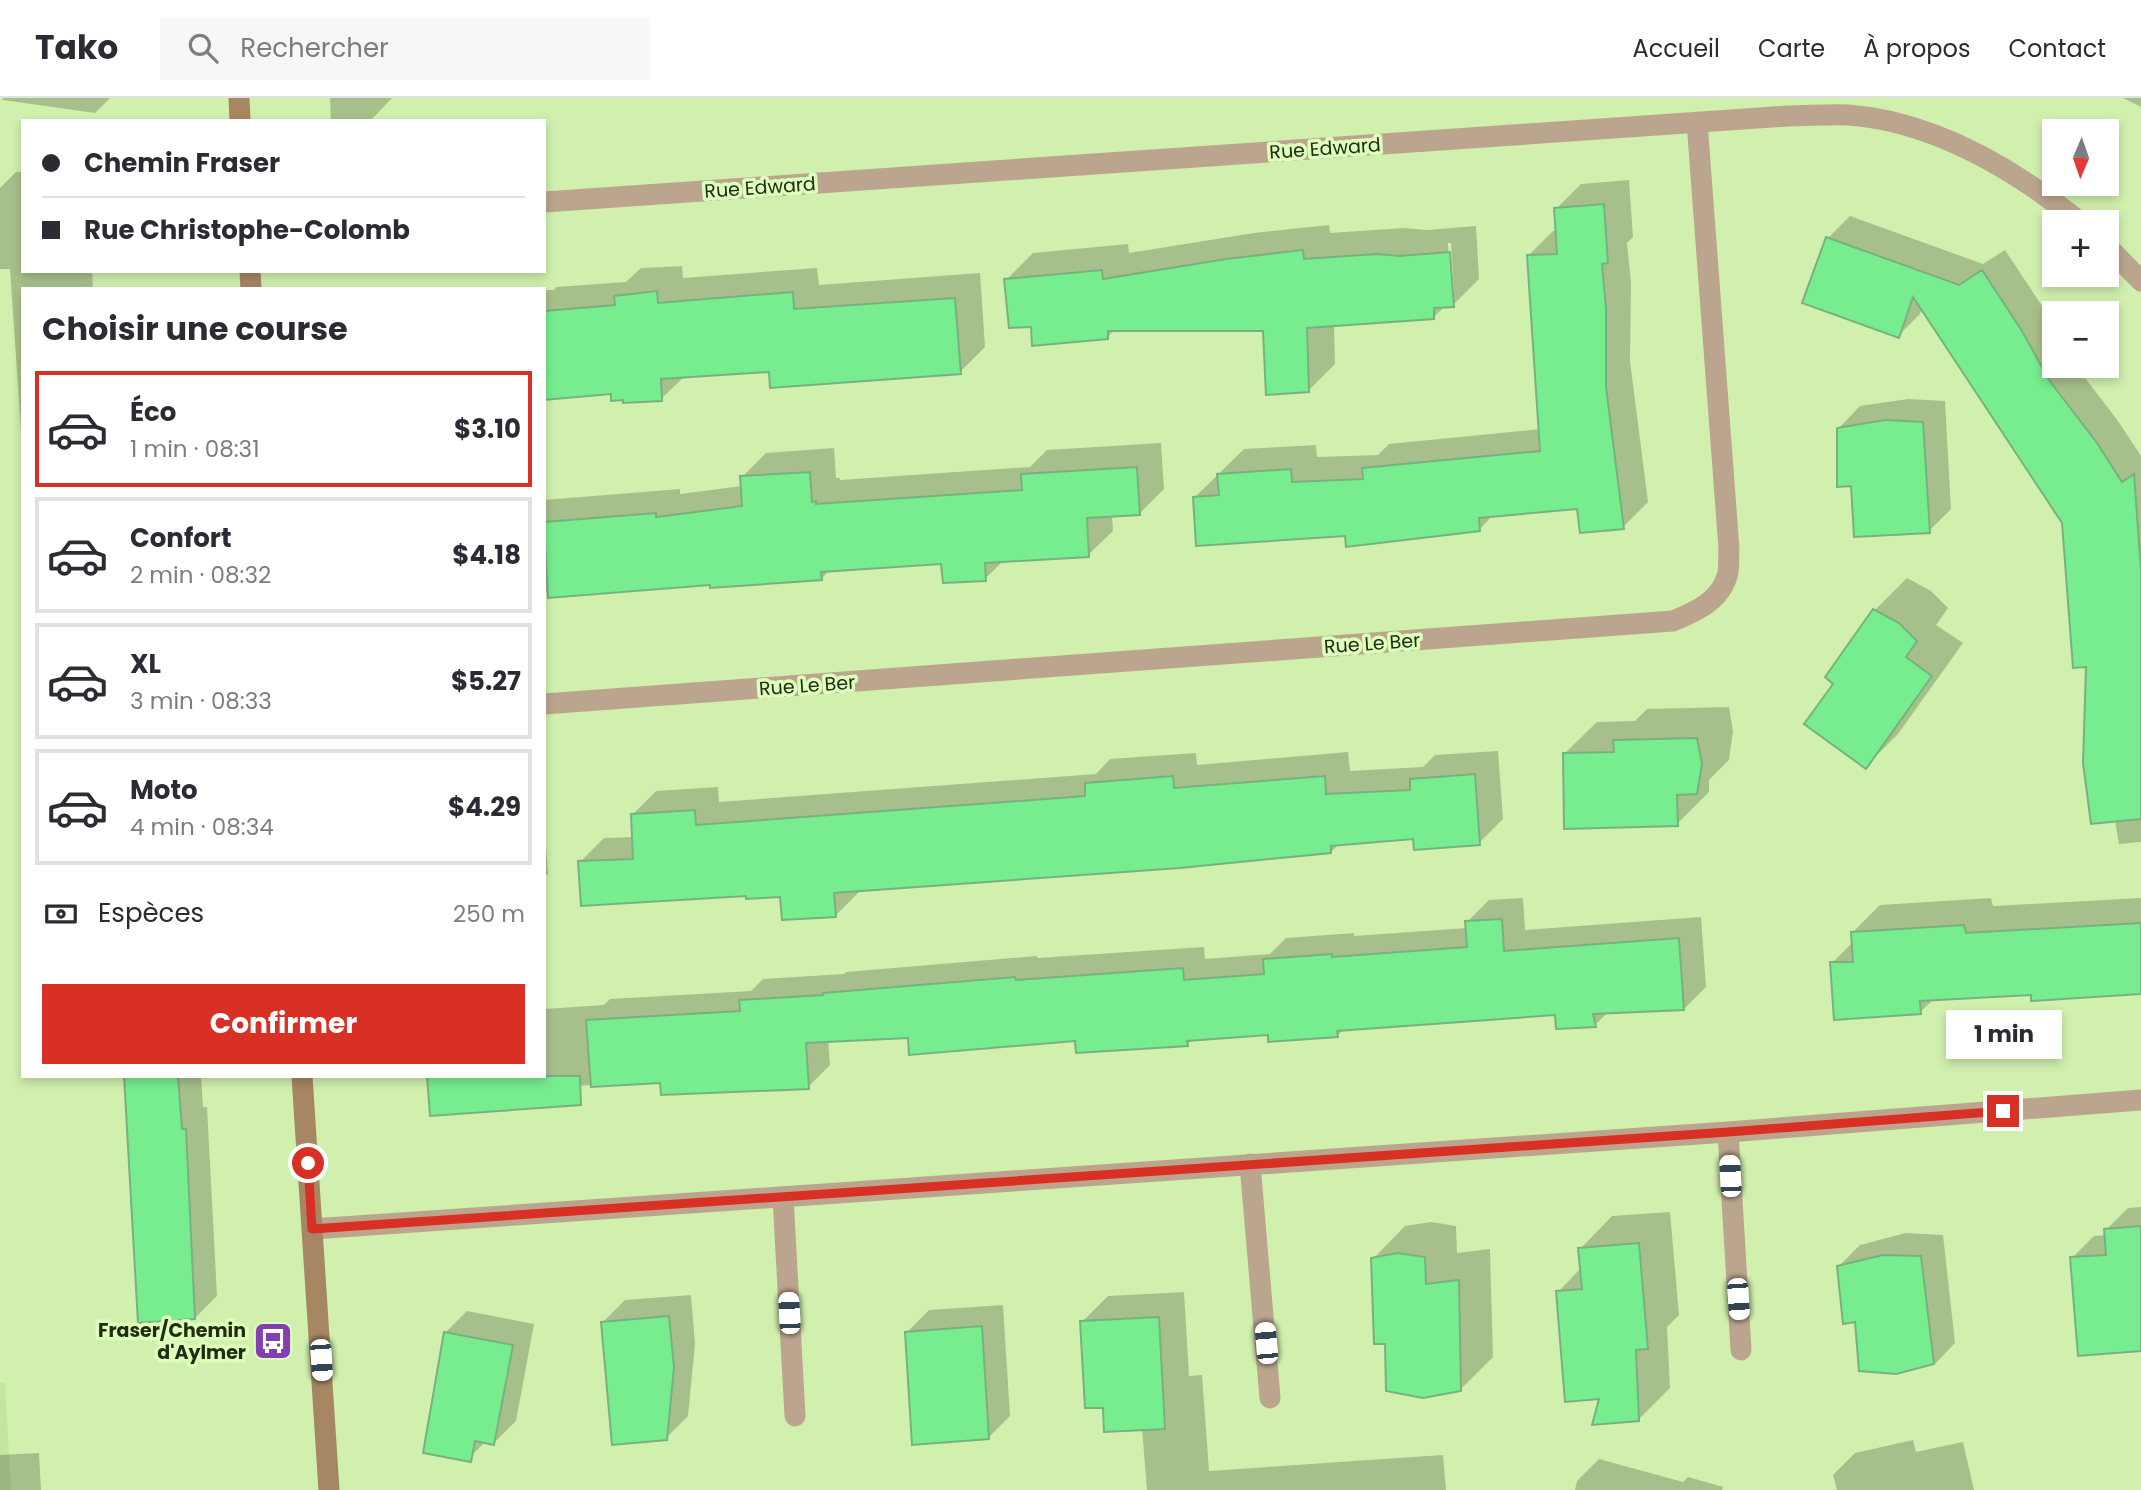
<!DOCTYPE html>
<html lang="fr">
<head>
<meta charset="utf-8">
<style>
	:root { --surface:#fff; --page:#f7f7f7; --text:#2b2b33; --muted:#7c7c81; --line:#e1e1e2; --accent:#d93025 }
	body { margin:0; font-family:Poppins,sans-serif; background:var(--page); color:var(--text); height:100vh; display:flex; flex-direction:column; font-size:26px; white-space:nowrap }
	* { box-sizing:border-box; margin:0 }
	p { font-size:23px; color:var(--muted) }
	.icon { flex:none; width:38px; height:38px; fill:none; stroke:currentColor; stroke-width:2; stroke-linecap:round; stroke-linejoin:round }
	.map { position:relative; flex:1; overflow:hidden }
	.details { position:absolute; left:21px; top:189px; width:525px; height:791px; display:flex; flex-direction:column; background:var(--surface); border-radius:0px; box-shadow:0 4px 10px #0003 }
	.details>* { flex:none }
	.banner { position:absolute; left:21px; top:21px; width:525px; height:154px; border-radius:0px; box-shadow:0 4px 10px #0003; display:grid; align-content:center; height:154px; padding:0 21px; background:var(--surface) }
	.needle { width:46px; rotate:182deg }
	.fabs { position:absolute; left:2042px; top:21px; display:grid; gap:14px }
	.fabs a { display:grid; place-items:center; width:77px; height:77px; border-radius:0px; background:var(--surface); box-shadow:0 4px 10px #0003; font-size:35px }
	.end { position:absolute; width:32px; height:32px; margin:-16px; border:9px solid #d93025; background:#fff; box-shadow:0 0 0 4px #fff }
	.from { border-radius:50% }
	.bubble { position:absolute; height:49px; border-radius:0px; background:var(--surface); box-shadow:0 4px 10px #0003; font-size:23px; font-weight:700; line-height:49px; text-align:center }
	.car { position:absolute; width:21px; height:42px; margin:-21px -10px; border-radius:9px; box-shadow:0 0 5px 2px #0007; background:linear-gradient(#fff 24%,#345 0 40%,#fff 0 76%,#345 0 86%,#fff 0) }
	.banner b { display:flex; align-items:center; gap:24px; height:66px; font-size:26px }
	.banner b+b { border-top:2px solid var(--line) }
	.banner i { width:18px; height:18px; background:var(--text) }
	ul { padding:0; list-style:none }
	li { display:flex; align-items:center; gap:21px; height:116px; margin:0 14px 10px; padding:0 7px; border:4px solid var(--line); border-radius:0px }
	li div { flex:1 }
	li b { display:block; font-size:26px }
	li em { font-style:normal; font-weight:700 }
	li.active { border-color:var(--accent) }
	li>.icon { width:63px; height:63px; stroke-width:1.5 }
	h2 { padding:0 21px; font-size:32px; line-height:84px }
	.pay { display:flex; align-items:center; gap:18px; height:77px; padding:0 21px; font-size:26px }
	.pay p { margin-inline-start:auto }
	.action { display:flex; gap:14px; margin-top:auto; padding:14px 21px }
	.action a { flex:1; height:80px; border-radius:0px; background:var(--accent); color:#fff; font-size:28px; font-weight:700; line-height:80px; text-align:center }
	header { display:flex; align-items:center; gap:42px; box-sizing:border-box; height:98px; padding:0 35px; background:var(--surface); border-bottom:2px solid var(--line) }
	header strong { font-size:33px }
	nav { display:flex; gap:38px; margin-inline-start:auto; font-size:24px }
	.search { width:490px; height:63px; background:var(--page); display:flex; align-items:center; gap:18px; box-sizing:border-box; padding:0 24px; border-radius:0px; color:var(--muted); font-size:26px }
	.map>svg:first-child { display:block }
	.built { fill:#c4e59d }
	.shadow { fill:#0003; fill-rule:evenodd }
	.building { fill:#77ed8f; stroke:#78b181; stroke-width:2 }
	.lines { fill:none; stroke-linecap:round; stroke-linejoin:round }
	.street { stroke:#bba58e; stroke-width:21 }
	.secondary { stroke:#a68663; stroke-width:21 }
	.route { stroke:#d93025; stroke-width:9 }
	.labels { text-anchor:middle; stroke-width:7; stroke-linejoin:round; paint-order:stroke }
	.street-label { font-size:19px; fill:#212c13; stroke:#defebb }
	.poi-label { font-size:19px; font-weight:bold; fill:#212c13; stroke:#defebb; text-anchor:end }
</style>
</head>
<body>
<header>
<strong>Tako</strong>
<div class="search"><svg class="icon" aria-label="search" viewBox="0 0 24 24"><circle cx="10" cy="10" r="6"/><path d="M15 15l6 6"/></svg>Rechercher</div>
<nav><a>Accueil</a><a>Carte</a><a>À propos</a><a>Contact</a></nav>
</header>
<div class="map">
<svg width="2141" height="1392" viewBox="0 0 2141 1392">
	<rect width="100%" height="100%" fill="#d1f0ae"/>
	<path class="built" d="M0,1285H5L11,1392H0Z"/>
	<path class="shadow" d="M3,0H110L95,15L3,2Z
		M330,0H392L370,23H331Z
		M2123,0H2141V9Z
		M16,74H23V173H92L93,191H23V362L10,171H0V90Z
		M1629,82L1633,139L1627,145L1631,185L1630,263L1648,404L1623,429L1579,409L1494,416L1479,432L1347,436L1194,400L1244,351L1316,347L1317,359L1378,357L1389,346L1541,331L1528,158L1553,133L1557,132L1556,111L1581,86Z
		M1850,118L1983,166L2005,152L2044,211L2054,231V268H2076L2118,323L2141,358V744L2119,746L2064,425L1922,210L1920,216L1898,238L1828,140Z
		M1329,127L1330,135L1404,130L1427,132L1476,128L1479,181L1453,207L1445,208L1434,219L1334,227L1335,266L1309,292L1265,231H1115L1108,239L1033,227L1006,182L1033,155L1128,146L1129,155L1254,135ZM1448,145H1451L1454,192L1451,195Z
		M682,168L683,180L817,170L819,187L980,175L985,249L960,274L771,272L685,278L661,301H625L613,295L544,293V192H554L556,189L626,184L641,170Z
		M1908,301L1945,303L1951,411L1929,433L1853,386L1838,331L1860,308Z
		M1161,345L1164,391L1139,416L1112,417L1113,433L1088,457L1004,462L985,481L943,464L830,472L821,481L544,494V402L680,391V396L742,388V379L766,355L834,350L836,380H840V382L1030,369L1047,352Z
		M1907,480L1931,493L1948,510L1936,527L1963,545L1898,636L1866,668L1836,585L1875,512Z
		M1729,609L1733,633L1729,662L1709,682V694L1677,726L1564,656L1597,624L1635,623L1647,611Z
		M1498,653L1503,721L1479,745L1415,739L1339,746L1331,754L859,791V794L835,818L782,798L748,796L580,764L604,740L634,739L632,717L656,693L718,689L719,704L1096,676L1110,661L1196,655L1197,667L1348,654L1350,673L1423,669L1435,657Z
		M544,719L548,776L544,779Z
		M1523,800L1525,832L1701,819L1706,889L1684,911L1608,914L1595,927L1557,915L1344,931L1337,938L1269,935L1193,941L1187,947L1077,941L909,938L828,942L830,967L808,989L662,983L559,989L544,978V911L604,907L610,901L751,893L763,881L844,876L846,874L1037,858V860L1204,849L1205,861L1270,856L1286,840L1354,835V838L1467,830V824L1489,802Z
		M1991,800L1993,808L2141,800V895H2032L1934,901L1920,914L1832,865L1853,844V834L1880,807Z
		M126,978H201L203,1009H207L217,1198L195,1220Z
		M2141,1109V1252L2072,1160L2094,1138L2106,1137V1132L2128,1110Z
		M1670,1114L1679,1217L1667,1229L1670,1290L1638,1322L1602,1299L1558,1194L1582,1169L1580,1151L1612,1118Z
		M1431,1124L1456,1128L1457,1155L1490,1151L1493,1259L1461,1291L1373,1161L1405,1128Z
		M1906,1135L1943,1137L1955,1245L1934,1267L1861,1273L1857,1222L1838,1169L1860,1147Z
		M1184,1194L1189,1278L1202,1277L1209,1373L1443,1357L1446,1392H1147L1142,1330L1105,1308L1082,1224L1108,1198Z
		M691,1197L695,1246L688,1318L666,1340L603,1224L625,1202Z
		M1003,1207L1010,1318L988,1340L907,1234L929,1212Z
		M467,1213L534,1226L516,1323L494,1345L486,1343L471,1358L445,1235Z
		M1913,1342L1916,1354L1963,1344L1974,1392H1837L1833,1377L1855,1355Z
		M39,1355L41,1392H0V1357Z
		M1599,1361L1683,1384L1688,1379L1723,1389L1722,1392H1575L1577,1383Z"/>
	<path class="building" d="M1604,106L1608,165L1602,166L1606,211V289L1624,431L1580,435L1577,411L1479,420L1480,433L1346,449L1345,438L1196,448L1193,399L1219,397L1217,376L1291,371L1292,384L1363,381L1362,370L1540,353L1527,157L1557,156L1554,110Z
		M1826,139L1959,187L1982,172L2022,233L2049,282L2097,345L2122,384L2134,376L2141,472V721L2091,726L2083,665L2086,569L2073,570L2062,425L1913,199L1899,240L1802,205Z
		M1303,152L1304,161L1377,156L1399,158L1450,154L1454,209L1434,210V221L1307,230L1309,294L1266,297L1263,233H1108V241L1032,248L1031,229L1009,230L1004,181L1102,172L1103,181L1226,161Z
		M657,193L658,205L793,194L794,211L955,200L961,276L770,290L769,274L661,281L662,303L623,305V302L611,303V296L544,302V213L615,207L614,198Z
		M1885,322L1923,324L1930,435L1854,439L1851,388L1837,389V330Z
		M1137,369L1140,417L1087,420L1089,459L985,465L986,483L943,485L941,466L821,474L822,482L710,490V487L548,500L544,424L656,415V419L742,408L740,378L810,374L812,404L816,403V406L1022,392L1021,376Z
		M1873,511L1899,525L1917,543L1906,559L1932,578L1866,671L1804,626L1833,586L1825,579Z
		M1697,640L1702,666L1697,696L1677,697L1678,728L1564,731L1563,655L1614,654L1613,642Z
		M1475,676L1480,747L1414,752L1413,741L1331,748V755L1180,770L834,795L836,819L782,822L780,799L746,801V798L581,808L578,763L633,761L631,716L695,712L696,727L1085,698V685L1173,678L1174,690L1325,678L1326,696L1410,692V681Z
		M1502,821L1504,853L1679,840L1684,912L1593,916L1596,929L1556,931L1555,917L1337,933L1338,939L1268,944V937L1187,943L1188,948L1076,955L1075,943L909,957L908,940L806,945L809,991L661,997L660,985L591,989L586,922L740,913L739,902L823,897V895L1015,879L1016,882L1183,870L1184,882L1264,876L1263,861L1332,856V859L1467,849L1465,823Z
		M2141,825V896L2031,903V897L1920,903L1921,916L1834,922L1830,864H1853L1851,834L1964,827L1966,835Z
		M124,978H178L182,1031H186L195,1221L138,1225Z
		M427,978H580L581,1007L430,1018Z
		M2141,1128V1253L2078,1258L2070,1159L2106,1157L2104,1131Z
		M1639,1145L1648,1251L1636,1252L1639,1323L1592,1327L1599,1301L1565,1304L1556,1193L1582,1191L1578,1150Z
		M1397,1155L1425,1159L1426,1186L1459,1182L1461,1293L1423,1300L1386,1293L1385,1246H1374L1371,1160Z
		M1883,1157L1921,1158L1934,1266L1896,1276L1859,1273L1855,1224L1843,1226L1837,1168Z
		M669,1218L674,1269L667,1342L612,1347L601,1224Z
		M1159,1219L1165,1331L1104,1334L1103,1310H1085L1080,1223Z
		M982,1228L989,1341L912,1347L905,1234Z
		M444,1234L513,1247L494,1347L475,1343L471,1364L423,1355Z"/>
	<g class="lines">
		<path class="street" d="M544,104L1788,18C1808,18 1828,16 1848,17C1934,23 2014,71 2080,124
			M2107,148L2141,183
			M544,606L1673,523C1695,514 1720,503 1727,478C1730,470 1728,459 1729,451L1697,24
			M1728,1034L1741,1252
			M1250,1066L1270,1300
			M783,1099L795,1318
			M312,1131L1728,1034L2141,1002"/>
		<path class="secondary" d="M239,0L240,23
			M250,173L251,191
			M302,978L329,1392"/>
	</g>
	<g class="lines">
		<path class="route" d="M308,1065L312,1131L1728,1034L2003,1013"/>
	</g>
	<defs>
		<g id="bus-square" transform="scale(2.0125)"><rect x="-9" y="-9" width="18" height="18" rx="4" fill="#833eb2" stroke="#defebb"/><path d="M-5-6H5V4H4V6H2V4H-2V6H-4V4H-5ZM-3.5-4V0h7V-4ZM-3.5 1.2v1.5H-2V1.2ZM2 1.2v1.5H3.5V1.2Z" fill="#fff"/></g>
	</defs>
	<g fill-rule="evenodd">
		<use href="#bus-square" x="273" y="1243"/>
	</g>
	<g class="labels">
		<g class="street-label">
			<text transform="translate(1325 50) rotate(-4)" y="7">Rue Edward</text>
			<text transform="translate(760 89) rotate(-4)" y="7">Rue Edward</text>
			<text transform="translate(1372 545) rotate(-4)" y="7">Rue Le Ber</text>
			<text transform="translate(807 587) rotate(-4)" y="7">Rue Le Ber</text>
		</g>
		<g class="poi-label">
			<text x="246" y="1239">Fraser/Chemin<tspan x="246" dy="22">d'Aylmer</tspan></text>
		</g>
	</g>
</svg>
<div class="fabs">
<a><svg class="needle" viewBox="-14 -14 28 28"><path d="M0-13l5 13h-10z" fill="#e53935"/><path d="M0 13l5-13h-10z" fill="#7c7c81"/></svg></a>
<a>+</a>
<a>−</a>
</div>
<i class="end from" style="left:308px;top:1065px"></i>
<i class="end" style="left:2003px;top:1013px"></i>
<div class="bubble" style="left:1946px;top:912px;width:116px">1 min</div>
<i class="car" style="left:1730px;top:1078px;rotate:357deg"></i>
<i class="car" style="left:1738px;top:1201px;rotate:176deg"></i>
<i class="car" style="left:789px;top:1215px;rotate:357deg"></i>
<i class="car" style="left:1266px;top:1245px;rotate:355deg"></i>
<i class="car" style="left:321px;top:1262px;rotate:176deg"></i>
<div class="banner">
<b><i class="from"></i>Chemin Fraser</b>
<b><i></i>Rue Christophe-Colomb</b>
</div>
<section class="details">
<h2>Choisir une course</h2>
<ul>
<li class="active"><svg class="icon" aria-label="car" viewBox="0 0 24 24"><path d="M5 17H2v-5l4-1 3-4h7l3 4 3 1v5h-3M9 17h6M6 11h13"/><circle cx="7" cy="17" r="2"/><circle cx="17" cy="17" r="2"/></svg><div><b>Éco</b><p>1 min · 08:31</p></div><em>$3.10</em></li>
<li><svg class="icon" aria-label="car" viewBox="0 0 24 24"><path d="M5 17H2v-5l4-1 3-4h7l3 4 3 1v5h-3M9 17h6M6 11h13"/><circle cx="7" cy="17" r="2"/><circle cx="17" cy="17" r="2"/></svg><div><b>Confort</b><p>2 min · 08:32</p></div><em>$4.18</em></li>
<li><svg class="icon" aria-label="car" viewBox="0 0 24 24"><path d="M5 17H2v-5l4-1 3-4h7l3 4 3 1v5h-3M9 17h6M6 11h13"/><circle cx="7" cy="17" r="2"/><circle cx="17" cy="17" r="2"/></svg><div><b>XL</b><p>3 min · 08:33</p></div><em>$5.27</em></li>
<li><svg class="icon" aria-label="car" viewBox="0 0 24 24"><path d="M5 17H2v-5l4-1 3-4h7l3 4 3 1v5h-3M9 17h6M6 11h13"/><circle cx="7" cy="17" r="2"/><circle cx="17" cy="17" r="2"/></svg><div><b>Moto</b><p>4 min · 08:34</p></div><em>$4.29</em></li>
</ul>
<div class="pay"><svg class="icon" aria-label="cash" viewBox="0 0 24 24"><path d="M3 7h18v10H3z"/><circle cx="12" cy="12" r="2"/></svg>Espèces<p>250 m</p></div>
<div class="action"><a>Confirmer</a></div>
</section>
</div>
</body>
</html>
